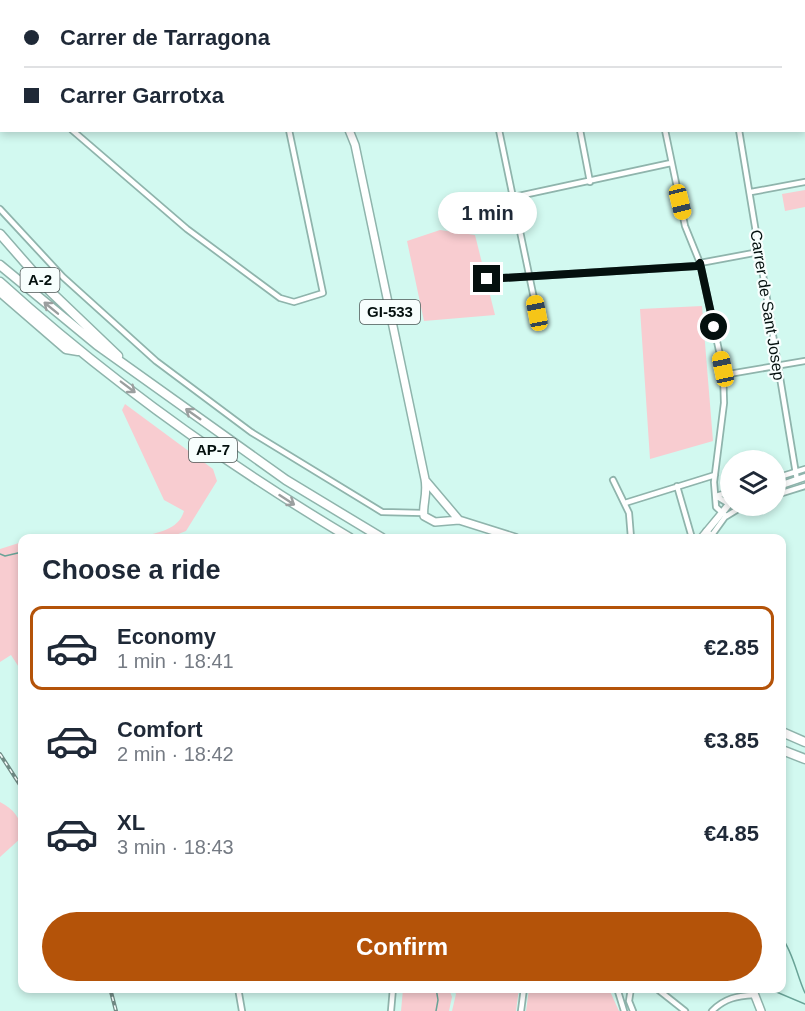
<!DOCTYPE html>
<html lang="en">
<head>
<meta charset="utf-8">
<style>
	:root { --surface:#fff; --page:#f6f6f7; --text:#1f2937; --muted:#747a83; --line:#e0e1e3; --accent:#b45309 }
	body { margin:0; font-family:Helvetica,sans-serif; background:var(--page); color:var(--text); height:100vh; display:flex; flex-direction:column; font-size:22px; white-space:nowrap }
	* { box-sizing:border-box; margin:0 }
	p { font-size:20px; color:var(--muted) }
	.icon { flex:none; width:33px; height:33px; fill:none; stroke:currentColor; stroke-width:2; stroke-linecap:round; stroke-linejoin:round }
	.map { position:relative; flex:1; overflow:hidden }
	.panel { position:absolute; left:18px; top:534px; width:768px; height:459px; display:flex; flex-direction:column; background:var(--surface); border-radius:12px; box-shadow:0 3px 9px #0003 }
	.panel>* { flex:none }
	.hud { position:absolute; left:0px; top:0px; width:806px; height:132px; box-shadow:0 3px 9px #0003; display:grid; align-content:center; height:132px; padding:0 24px; background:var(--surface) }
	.tools { position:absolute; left:720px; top:450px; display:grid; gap:12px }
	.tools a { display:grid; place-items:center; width:66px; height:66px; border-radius:50%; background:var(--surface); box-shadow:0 3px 9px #0003; font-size:30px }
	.end { position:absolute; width:27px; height:27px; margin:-14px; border:8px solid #04100e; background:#fff; box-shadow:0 0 0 3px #fff }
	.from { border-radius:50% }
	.bubble { position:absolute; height:42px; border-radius:21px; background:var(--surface); box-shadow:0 3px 9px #0003; font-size:20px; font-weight:700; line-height:42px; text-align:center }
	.car { position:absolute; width:18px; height:36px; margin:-18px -9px; border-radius:8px; box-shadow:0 0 4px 2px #0007; background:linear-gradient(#f5c518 24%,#345 0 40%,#f5c518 0 76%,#345 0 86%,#f5c518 0) }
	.hud b { display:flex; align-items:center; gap:21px; height:57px; font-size:22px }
	.hud b+b { border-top:2px solid var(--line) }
	.hud i { width:15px; height:15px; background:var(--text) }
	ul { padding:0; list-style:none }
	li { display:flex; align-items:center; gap:18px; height:84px; margin:0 12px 9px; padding:0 12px; border:3px solid transparent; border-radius:12px }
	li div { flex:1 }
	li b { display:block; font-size:22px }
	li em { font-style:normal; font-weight:700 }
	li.active { border-color:var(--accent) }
	li>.icon { width:54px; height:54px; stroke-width:1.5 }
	h2 { padding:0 24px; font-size:27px; line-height:72px }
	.cta { display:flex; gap:12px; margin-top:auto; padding:12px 24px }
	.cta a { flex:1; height:69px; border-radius:36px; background:var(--accent); color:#fff; font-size:24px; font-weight:700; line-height:69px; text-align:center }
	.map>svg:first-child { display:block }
	.green { fill:#f8ccd0 }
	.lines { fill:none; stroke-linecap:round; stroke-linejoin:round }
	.stream { stroke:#69a397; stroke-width:1.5 }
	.street-casing { stroke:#8fb4ac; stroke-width:8 }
	.secondary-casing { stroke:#8fb4ac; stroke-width:9 }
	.primary-casing { stroke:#8fb4ac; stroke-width:10 }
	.highway-casing { stroke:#8fb4ac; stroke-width:11 }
	.street { stroke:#fff; stroke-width:4.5 }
	.secondary { stroke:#fff; stroke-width:6 }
	.primary { stroke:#fff; stroke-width:7 }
	.highway { stroke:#fff; stroke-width:8 }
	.rail-casing { stroke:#708a84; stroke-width:4 }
	.rail { stroke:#f7fefd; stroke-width:1.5; stroke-dasharray:4.5; stroke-linecap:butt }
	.oneway { stroke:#9b9f9f }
	.route { stroke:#04100e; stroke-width:8 }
	.labels { text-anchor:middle; stroke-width:4.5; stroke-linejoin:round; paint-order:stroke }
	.shield { fill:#f7fefd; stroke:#4d5756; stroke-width:1.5 }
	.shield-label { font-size:15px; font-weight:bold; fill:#04100e }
	.street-label { font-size:16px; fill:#04100e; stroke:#f7fefd }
</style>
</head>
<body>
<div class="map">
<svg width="805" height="1011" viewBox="0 0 805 1011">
	<rect width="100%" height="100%" fill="#d2f9f0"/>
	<path class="green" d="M805,190V207L785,211L782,194Z
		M440,230L475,235L495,315L424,321L407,241Z
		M702,306L713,441L650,459L640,309Z
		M125,404L213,469L217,481L186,531L168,538H139C157,532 178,531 184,511L164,500L122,410Z
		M22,542V672L11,655L0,662V549Z
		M0,802C14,809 23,820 22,837L0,857Z
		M403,989H449L452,997L449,1011H401Z
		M453,989H519L516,1011H452L456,994Z
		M529,989H609L619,1011H526Z"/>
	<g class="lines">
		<path class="stream" d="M0,554L5,556L22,552
			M782,938C793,952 797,976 805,993
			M767,988L805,1004
			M436,1011L438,1000L436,988"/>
		<g class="street-casing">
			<path id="street" d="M12,0V2
				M261,0V2
				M637,0V2
				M746,0V2
				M783,0L784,2
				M706,1L710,0
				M0,66L2,67
				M804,120L805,121
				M72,130L187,229L280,298L294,302L323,293L289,130
				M499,130L537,313
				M580,130L590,182
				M665,130L685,226L700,263L723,369L724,403L714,482L716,507L726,516
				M739,130L797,480
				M751,192L805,182
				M514,197L671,163
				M0,209L63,277L156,361L251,432L382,512L423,513
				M487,279L697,266L700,263L759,252
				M723,375L805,361
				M776,478L805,469
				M613,480L629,513L631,538
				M677,486L692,538
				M776,495L805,486
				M716,496L729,504
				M716,496L730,492
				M625,503L715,475
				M706,531L712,535L725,517L743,506
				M238,988L242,1011
				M617,988L624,1011
				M631,988L629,1001L633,1011
				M656,988L685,1011
				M391,1011L393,988
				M521,1011L524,988
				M712,1011C725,998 737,996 754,995"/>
		</g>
		<g class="secondary-casing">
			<path id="secondary" d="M776,487L805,477
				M701,538L730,503"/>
		</g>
		<g class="primary-casing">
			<path id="primary" d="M323,0V2
				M349,130L355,145L425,479C428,494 422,506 424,516L435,522L459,520L516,538
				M426,481L459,520
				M752,988L761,1011"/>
		</g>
		<g class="highway-casing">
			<path id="highway" d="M0,234L50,291L118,356
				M0,265L97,345L286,480L382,538
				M0,282C107,379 226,464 350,538
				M0,292L66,349L78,351
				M782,732L805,742
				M782,750L805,759"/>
		</g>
		<use href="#street" class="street"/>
		<use href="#secondary" class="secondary"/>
		<use href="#primary" class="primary"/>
		<use href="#highway" class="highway"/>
		<g class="rail-casing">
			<path id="rail" d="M0,754L22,788
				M110,988L116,1011"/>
		</g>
		<use href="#rail" class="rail"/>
	</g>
	<defs><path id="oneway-shaft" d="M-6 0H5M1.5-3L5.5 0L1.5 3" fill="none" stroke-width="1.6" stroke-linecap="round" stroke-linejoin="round" transform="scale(1.5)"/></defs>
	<g class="oneway">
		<use href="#oneway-shaft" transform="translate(51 308) rotate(-141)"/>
		<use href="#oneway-shaft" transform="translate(128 387) rotate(37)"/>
		<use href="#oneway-shaft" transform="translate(193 414) rotate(-145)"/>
		<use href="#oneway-shaft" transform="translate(287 500) rotate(33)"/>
	</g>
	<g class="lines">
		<path class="route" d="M487,279L697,266L700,263L714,327"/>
	</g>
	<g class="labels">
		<g class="shield">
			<rect x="20.5" y="268" width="39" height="24" rx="4.5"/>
			<rect x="360" y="300" width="60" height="24" rx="4.5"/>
			<rect x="189" y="438" width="48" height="24" rx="4.5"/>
		</g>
		<g class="shield-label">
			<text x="40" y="285">A-2</text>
			<text x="390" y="317">GI-533</text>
			<text x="213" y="455">AP-7</text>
		</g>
		<g class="street-label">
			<text transform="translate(768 305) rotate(81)" y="6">Carrer de Sant Josep</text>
		</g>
	</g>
</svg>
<div class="tools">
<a><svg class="icon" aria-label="layers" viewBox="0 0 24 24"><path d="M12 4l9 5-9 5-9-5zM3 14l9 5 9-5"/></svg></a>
</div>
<i class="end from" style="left:714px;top:327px"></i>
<i class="end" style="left:487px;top:279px"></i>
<div class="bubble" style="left:438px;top:192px;width:99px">1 min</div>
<i class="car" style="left:680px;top:202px;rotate:166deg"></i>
<i class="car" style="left:537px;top:313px;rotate:349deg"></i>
<i class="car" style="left:723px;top:369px;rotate:348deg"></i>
<div class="hud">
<b><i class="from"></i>Carrer de Tarragona</b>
<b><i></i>Carrer Garrotxa</b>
</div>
<section class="panel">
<h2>Choose a ride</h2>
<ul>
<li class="active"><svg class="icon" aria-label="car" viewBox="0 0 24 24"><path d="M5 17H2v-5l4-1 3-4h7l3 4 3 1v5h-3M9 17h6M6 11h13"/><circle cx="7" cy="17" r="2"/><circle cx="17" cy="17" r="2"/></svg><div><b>Economy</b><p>1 min · 18:41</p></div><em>€2.85</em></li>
<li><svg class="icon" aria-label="car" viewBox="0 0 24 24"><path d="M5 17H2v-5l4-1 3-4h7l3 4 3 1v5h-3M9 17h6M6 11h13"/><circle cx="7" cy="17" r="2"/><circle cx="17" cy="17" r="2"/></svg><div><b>Comfort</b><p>2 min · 18:42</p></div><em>€3.85</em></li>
<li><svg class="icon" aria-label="car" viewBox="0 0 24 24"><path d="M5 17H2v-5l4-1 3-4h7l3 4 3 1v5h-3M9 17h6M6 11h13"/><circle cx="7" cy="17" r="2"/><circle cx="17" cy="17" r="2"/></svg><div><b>XL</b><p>3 min · 18:43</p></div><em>€4.85</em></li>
</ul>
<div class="cta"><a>Confirm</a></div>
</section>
</div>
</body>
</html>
